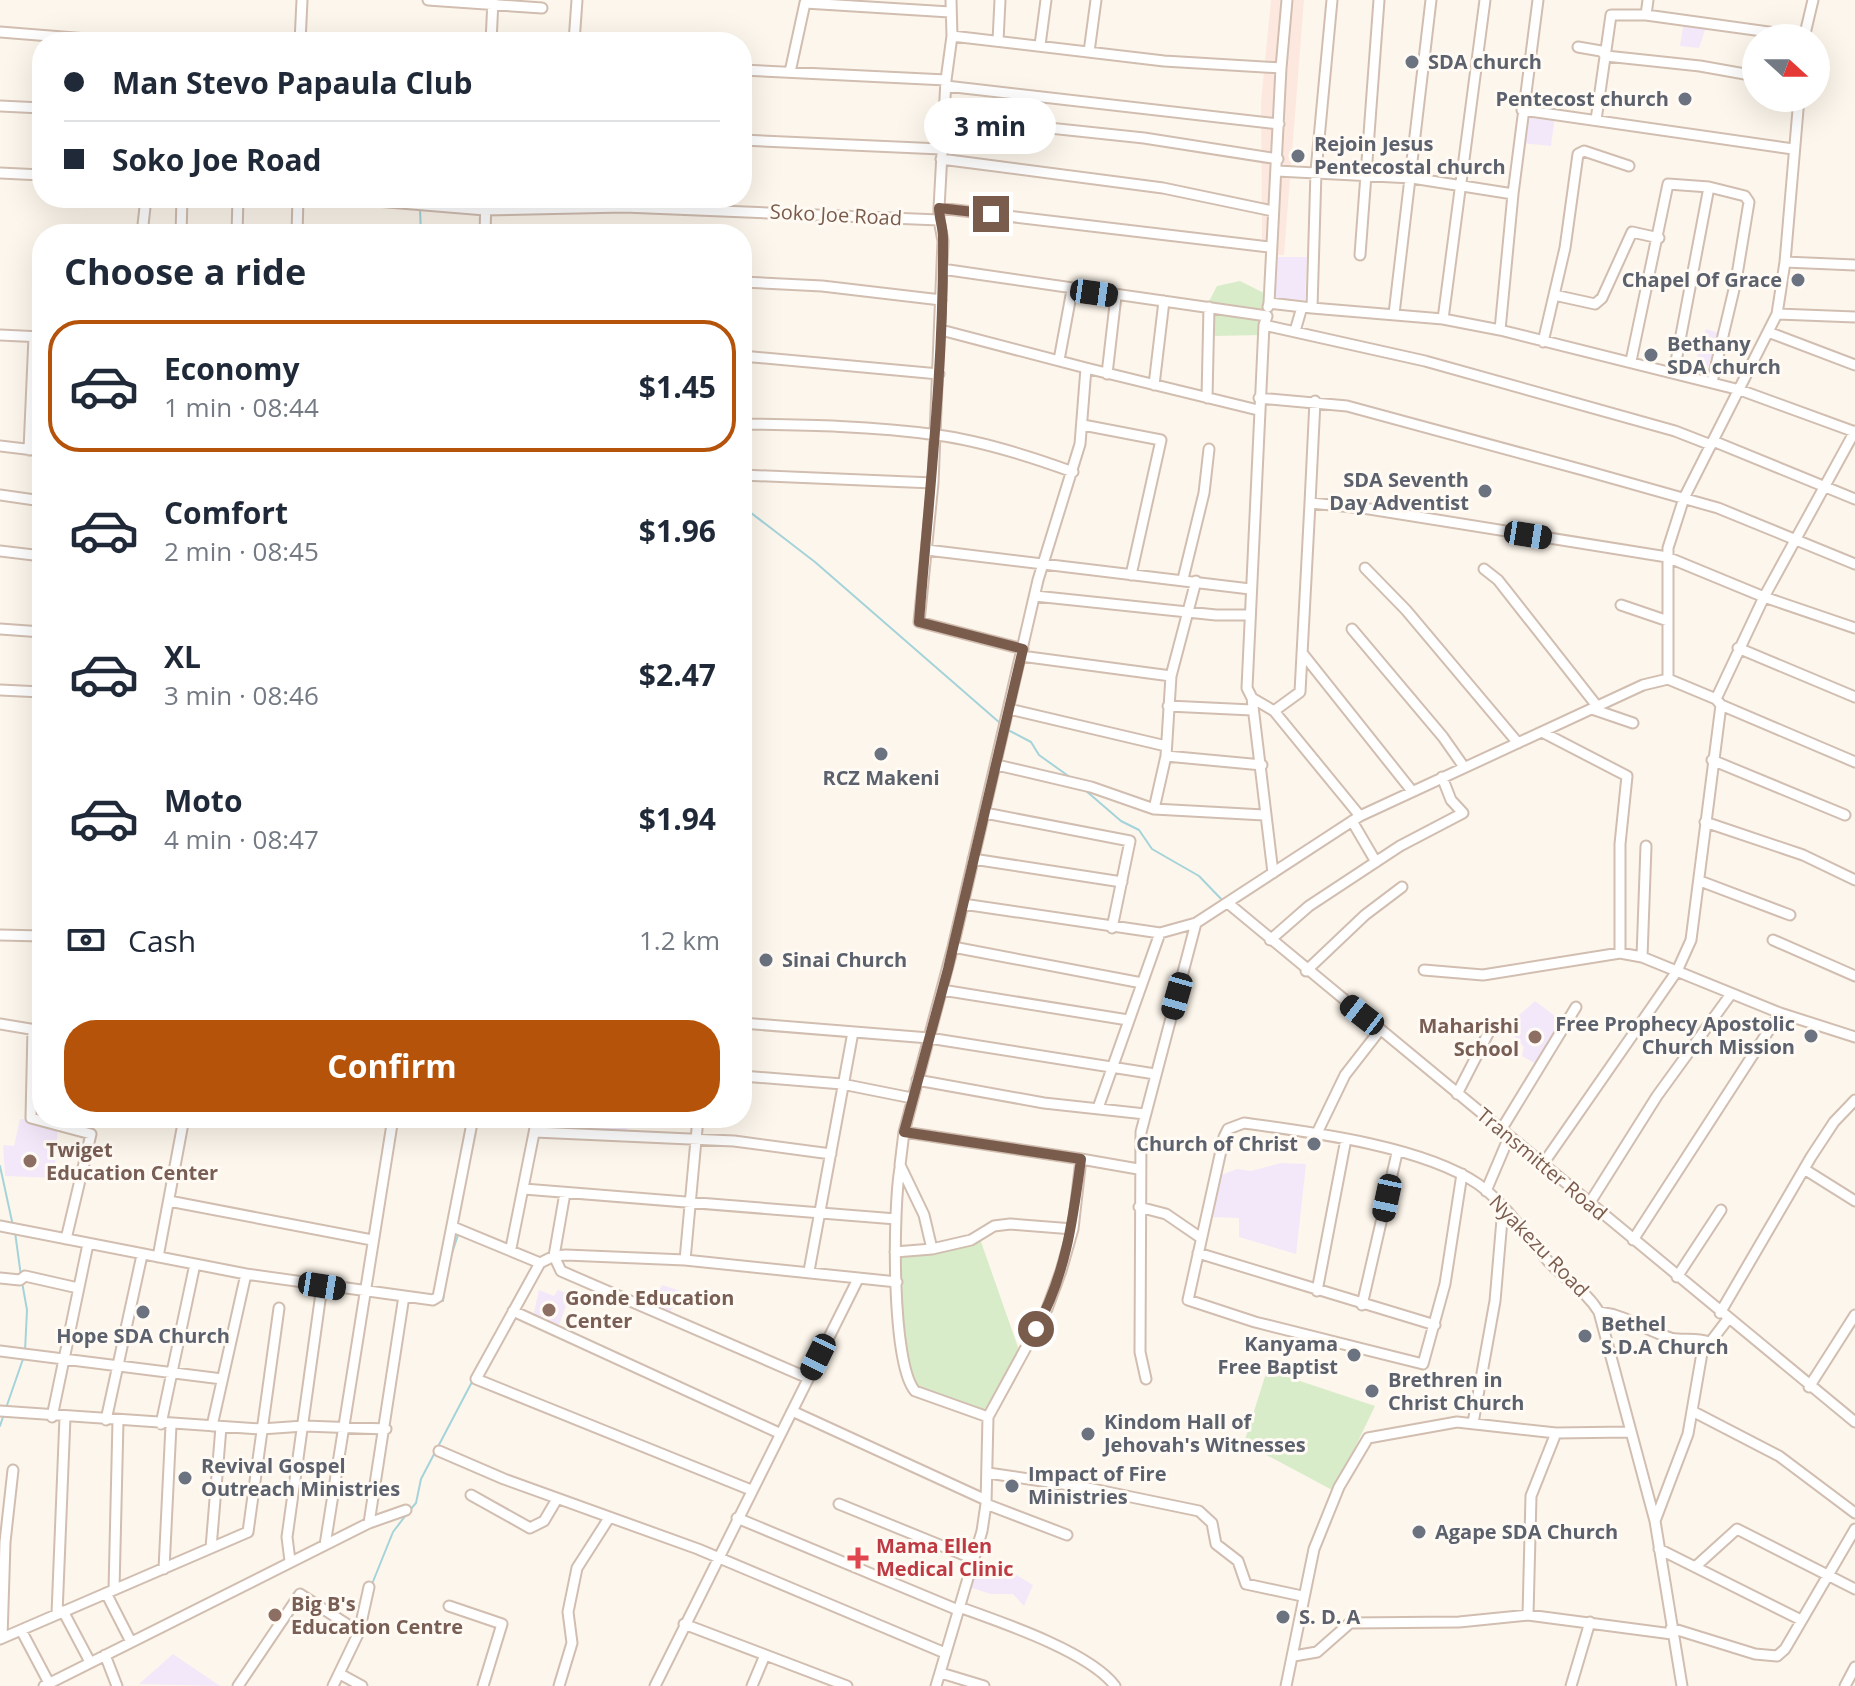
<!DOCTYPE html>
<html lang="en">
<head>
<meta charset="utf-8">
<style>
	:root { --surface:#fff; --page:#f2f2f3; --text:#1f2937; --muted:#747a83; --line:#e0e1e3; --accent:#b45309 }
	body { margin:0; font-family:"Open Sans",sans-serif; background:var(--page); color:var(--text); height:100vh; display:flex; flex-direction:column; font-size:30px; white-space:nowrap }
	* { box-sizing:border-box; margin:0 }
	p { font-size:26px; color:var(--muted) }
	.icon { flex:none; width:44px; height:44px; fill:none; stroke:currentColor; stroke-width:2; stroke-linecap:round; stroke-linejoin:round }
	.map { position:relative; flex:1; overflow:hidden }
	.panel { position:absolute; left:32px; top:224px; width:720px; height:904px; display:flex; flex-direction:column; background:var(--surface); border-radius:32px; box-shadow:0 8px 32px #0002 }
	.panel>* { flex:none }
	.guide { position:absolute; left:32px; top:32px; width:720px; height:176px; border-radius:32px; box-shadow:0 8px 32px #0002; display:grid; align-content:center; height:176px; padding:0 32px; background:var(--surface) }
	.needle { width:52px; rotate:111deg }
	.fabs { position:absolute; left:1742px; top:24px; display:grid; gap:16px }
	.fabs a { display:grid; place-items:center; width:88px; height:88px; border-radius:50%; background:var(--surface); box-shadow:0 8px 32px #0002; font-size:40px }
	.end { position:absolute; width:36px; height:36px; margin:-18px; border:10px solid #7a5c4d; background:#fff; box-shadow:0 0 0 4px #fff }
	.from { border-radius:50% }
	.bubble { position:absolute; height:56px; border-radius:28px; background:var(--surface); box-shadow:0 8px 32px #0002; font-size:26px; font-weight:700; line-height:56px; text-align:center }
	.car { position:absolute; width:24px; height:48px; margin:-24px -12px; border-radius:10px; box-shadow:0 0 6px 2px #0007; background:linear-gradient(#222 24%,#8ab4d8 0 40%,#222 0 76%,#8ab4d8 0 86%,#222 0) }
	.guide b { display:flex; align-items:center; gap:28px; height:76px; font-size:30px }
	.guide b+b { border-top:2px solid var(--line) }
	.guide i { width:20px; height:20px; background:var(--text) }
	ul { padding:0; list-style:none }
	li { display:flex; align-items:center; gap:24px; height:132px; margin:0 16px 12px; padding:0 16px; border:4px solid transparent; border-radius:32px }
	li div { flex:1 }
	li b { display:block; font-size:30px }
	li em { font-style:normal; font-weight:700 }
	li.active { border-color:var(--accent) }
	li>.icon { width:72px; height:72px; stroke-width:1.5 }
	h2 { padding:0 32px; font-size:36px; line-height:96px }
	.pay { display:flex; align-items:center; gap:20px; height:88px; padding:0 32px; font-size:30px }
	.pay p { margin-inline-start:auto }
	.primary-button { display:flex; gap:16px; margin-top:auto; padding:16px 32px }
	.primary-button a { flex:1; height:92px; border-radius:32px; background:var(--accent); color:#fff; font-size:32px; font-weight:700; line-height:92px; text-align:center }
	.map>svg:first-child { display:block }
	.commercial { fill:#fde8e0 }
	.education { fill:#f3e8fa }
	.green { fill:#d8ecc9 }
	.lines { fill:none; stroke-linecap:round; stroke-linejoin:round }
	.stream { stroke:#a5d3da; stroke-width:2 }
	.minor-casing { stroke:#d1beb0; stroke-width:13 }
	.minor { stroke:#fff; stroke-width:9 }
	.route { stroke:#7a5c4d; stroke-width:10 }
	.worship-dot { fill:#6b7280; stroke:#fffaf3; stroke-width:3 }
	.education-dot { fill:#8d6e63; stroke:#fffaf3; stroke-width:3 }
	.health-dot { fill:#e0444e; stroke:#fffaf3; stroke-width:3 }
	.labels { text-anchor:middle; stroke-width:6; stroke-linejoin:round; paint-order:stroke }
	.worship-label { font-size:20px; font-weight:bold; fill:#5b616d; stroke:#fffaf3; text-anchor:start }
	.street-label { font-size:20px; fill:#7a5c4d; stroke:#fffaf3 }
	.education-label { font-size:20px; font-weight:bold; fill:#785e54; stroke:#fffaf3; text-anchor:start }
	.health-label { font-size:20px; font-weight:bold; fill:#be3a42; stroke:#fffaf3; text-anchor:start }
</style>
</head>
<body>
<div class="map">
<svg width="1855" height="1686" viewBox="0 0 1855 1686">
	<rect width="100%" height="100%" fill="#fdf6ec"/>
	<path class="commercial" d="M1271,0H1304L1284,255H1269L1262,238L1261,102Z"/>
	<path class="education" d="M1684,21L1707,24L1699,48L1680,46Z
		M1523,113L1555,116L1551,146L1521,143Z
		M1273,257H1307L1305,300L1271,299Z
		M1706,329L1719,333L1706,373L1693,369Z
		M1535,1001L1563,1022L1538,1065L1522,1056L1524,1047L1506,1027Z
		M581,1118H628L627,1131L579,1130Z
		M20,1119L58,1124L54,1178L5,1176L3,1145L14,1146Z
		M1281,1163L1306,1164L1296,1254L1239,1237V1218L1208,1217L1219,1176L1237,1169L1251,1171Z
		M662,1285L681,1291L669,1315L651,1306Z
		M539,1290L554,1296L558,1290L570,1295L559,1325L533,1317Z
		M977,1561L1005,1568L1033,1585L1024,1606L1013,1594H991L969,1587Z
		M173,1654L220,1686L139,1684Z"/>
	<path class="green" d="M1240,281L1264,293L1270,314L1261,335L1215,336L1203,313L1217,286Z
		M980,1239L1020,1353L987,1414L918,1390L907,1367L898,1254Z
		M1267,1370L1375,1406L1334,1491L1244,1443Z"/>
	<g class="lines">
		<path class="stream" d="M380,207H397
			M415,209H420L421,234
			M742,506L815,562L1000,723
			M1008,730L1031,742L1039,755L1074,780
			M1085,790L1121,821L1139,830L1152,849L1199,876L1224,902
			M1239,918L1354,1013
			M1479,1117L1504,1138
			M1512,1144L1594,1212
			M0,1166L13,1226
			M1608,1223L1658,1265
			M15,1232L21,1276
			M450,1259L458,1235
			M22,1282L27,1310L25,1351
			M324,1290L361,1295
			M438,1301H443L445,1285
			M6,1408L23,1359
			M0,1426L4,1414
			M410,1510L416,1503L421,1479L473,1380
			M372,1584L393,1532L406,1515
			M365,1624L369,1607
			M350,1660L361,1637"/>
		<g class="minor-casing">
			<path id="minor" d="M428,0L542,8
				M1646,15L1805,37
				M0,32L125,42
				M952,36L1164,61L1281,68L1269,303
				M1804,38L1813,0
				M998,41L1000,0
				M300,42L302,0
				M491,42L493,0
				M574,42L577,0
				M1040,45L1046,0
				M1578,47L1601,51L1606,56L1700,66L1756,76
				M1089,52L1096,0
				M1281,68L1287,0
				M742,70L946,80
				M790,72L805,3L950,12
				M946,86L1279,124
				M0,106L42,108
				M1522,110L1793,149
				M944,117L1144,138L1278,159
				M1596,120L1611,15H1646L1648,0
				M742,140L941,149
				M941,159L1163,188L1273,211
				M1277,171L1412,178L1513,194L1538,0
				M0,173L42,175
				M1709,187L1745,196L1749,202L1736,281L1712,382
				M340,198L485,210L624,207L939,220V208L1269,247
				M939,208L946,80L952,36L951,0
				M939,220L943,241L933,483L919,622L1023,649
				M142,234L146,198
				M181,234L182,198
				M237,234L238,198
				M297,234L298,198
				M485,234L486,198
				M1360,255L1379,0
				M1785,262L1855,265
				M942,269L1267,316L1264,325L1425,361L1675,431L1711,445
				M742,282L822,286L941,300
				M1554,295L1595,304L1602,298L1632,232L1659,238
				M1268,307L1269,303L1312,308L1316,171L1332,0
				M1312,308L1443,319L1485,0
				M1394,314L1431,0
				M1777,314L1855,317
				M1443,319L1500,330L1513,194
				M1264,325L1247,688L1252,698L1274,711L1360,816
				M1500,330L1740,390L1855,432
				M1295,331L1302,307
				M1768,332L1855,365
				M0,335L42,337
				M1543,342L1565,248L1578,154L1584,151L1629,166
				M742,356L939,374
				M1059,360L1072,290
				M1631,361L1668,184L1709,187L1674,372
				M1086,368L1258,410
				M1107,374L1116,296
				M1154,385L1164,301
				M1207,398L1209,307
				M1259,398L1347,406L1583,470L1718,508L1855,564
				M1315,401L1310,503L1363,508L1667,557L1764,597L1855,628
				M742,424C807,425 873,426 937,435C983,441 1029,456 1073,472
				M1083,425L1161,440L1131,575
				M1713,441L1855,499
				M0,446L42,451
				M29,450L34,337
				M742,475L933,483
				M0,495L42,501
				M927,550L1250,589
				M0,551L42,556
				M1365,568L1406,610L1518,743
				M1484,569L1498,580L1597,706
				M1183,579L1204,493L1209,449
				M1035,596L1216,615H1249
				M1621,605L1668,621
				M0,629L42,632
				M1352,629L1443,737L1464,767
				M1738,648L1855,697
				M1303,654L1412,791
				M1021,656L1171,676
				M0,690L42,692
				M1252,698L1273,873
				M1716,699L1764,597L1855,431
				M1721,705L1855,762
				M1168,706L1252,710
				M1009,709L1166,746
				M1592,709L1633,723
				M1274,711L1300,692L1310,503
				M1544,733L1627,776L1620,844V953
				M1166,756L1262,765
				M1712,760L1845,815
				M997,765L1091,787L1154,809L1166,756L1171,676L1196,581
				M1154,809L1264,815
				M985,813L1130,841L1112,928
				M1352,821L1376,862
				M1705,822L1803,855L1855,880
				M973,859L1122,882
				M1700,881L1790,915
				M963,904L1160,933L1196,923L1360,816L1643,685L1668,679
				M1229,904L1855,1422
				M0,935L42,936
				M1270,940L1309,906L1400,846L1463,813L1451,800L1442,777
				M1773,940L1855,976
				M953,947L1142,983
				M1642,957L1646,846
				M1424,970L1483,975L1620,953L1642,957L1780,1013L1855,1037
				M1306,971L1365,915L1402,887
				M942,990L1128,1020
				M742,1023L929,1038L1155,1074
				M0,1024L42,1031
				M33,1029L31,1118L91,1134L66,1239
				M742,1076L842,1084L912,1098
				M917,1080L1044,1103L1145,1114
				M1457,1094L1492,1026
				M1098,1108L1160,933
				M1501,1130L1576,1007
				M535,1132L734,1141L831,1154
				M904,1132L1081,1159
				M1317,1133L1345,1075L1380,1030
				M1543,1164L1677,971L1691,940L1721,705L1716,699L1668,679V548L1684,498L1777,314L1785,262L1799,98
				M900,1168C893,1208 891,1363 915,1391L988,1417
				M1804,1169L1855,1201
				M1462,1174L1445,1284L1423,1364L1255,1322L1188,1300L1224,1137L1228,1129L1244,1123C1310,1132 1423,1146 1478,1184C1506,1204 1525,1235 1548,1261C1564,1279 1586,1290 1599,1312L1655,1521L1682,1686
				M524,1189L896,1219
				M1486,1191L1509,1137
				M565,1193L554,1256L561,1271L808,1378
				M169,1201L372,1240
				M1589,1204L1657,1096L1731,994
				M1139,1207L1166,1214L1201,1238
				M0,1226L246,1274L433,1300L438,1297L473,1118
				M453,1227L540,1263
				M1633,1240L1780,1013
				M511,1248L537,1118
				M932,1249L971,1240L994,1226L1010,1224L1073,1229
				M895,1252L932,1249L924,1215L900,1165L904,1132L953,947L1038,580L1080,444L1086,368L941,330
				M1198,1253L1435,1325
				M158,1257L184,1118
				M685,1260L698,1118
				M809,1271L853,1032
				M1677,1277L1721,1210
				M0,1278L20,1280L25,1276L78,1288
				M1317,1291L1346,1139
				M1362,1305L1397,1153
				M513,1311L779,1433
				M1599,1312C1627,1315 1646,1331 1671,1338C1683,1341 1695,1337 1709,1342
				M1720,1313L1811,1157L1834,1122L1855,1100
				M0,1351L222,1379
				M1146,1379L1140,1352L1141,1132L1196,923
				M1809,1387L1855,1315
				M0,1411L261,1429L304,1426L386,1429
				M792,1411L986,1500
				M1694,1412L1779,1456L1855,1513
				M52,1417L88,1244
				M106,1420L142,1255
				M1473,1423L1495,1301L1503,1208
				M161,1424L195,1264
				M212,1426L246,1274
				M439,1451L504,1479L698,1549L945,1653
				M988,1473L1083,1487L1199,1511L1212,1523L1216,1544L1238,1561L1246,1584L1302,1596
				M751,1490L476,1379L540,1263L554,1256L566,1255L685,1260L897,1282
				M471,1495L530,1528L544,1521L557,1499
				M839,1504L974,1559
				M986,1504L1067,1535
				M737,1518L958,1610
				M1655,1521L1688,1434L1702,1353L1728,1319
				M369,1523L404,1296
				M325,1545L393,1118
				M211,1548L221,1427
				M1659,1549L1801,1620
				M290,1561L287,1537L322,1286
				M1695,1567L1737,1529L1855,1589
				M164,1569L171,1425
				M114,1590L118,1421
				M106,1593L131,1642
				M449,1606L502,1624L483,1686
				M959,1607C1001,1622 1090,1652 1115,1686
				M63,1611L90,1662
				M57,1614L65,1417
				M1528,1615L1531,1496L1556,1433
				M684,1624L847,1686
				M1671,1628L1755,1654L1777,1656L1785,1649L1855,1529
				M21,1630L49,1683
				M2,1638L5,1542L13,1470
				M0,1639L248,1532L279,1308
				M105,1655L117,1686
				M1294,1656L1317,1652L1350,1623L1459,1622L1528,1615L1672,1634
				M941,1673L984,1686
				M340,1674L362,1686
				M44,1686L369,1523L406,1510
				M238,1686L300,1594L359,1632
				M333,1686L359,1632L369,1587
				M559,1686L572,1643L568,1612L577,1568L609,1518
				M655,1686L858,1279
				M752,1686L765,1655
				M936,1686L982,1531L986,1504L988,1417L1047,1309L1061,1271L1073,1229L1081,1159L1138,1169
				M1286,1686L1314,1549L1339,1487L1368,1438L1457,1422L1556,1433L1629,1432
				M1571,1686L1590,1622
				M1845,1686L1855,1667"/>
		</g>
		<use href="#minor" class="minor"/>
	</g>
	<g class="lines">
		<path class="route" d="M991,214L939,208C939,218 943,227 943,238C944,366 929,494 919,622L1023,649L948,969L904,1132L1081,1159C1073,1219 1066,1275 1036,1329"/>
	</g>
	<g class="worship-dot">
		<circle cx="1412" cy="62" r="8"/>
		<circle cx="1685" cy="99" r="8"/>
		<circle cx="1298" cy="156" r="8"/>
		<circle cx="1798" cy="280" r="8"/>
		<circle cx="1651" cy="355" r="8"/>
		<circle cx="1485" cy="491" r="8"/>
		<circle cx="881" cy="754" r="8"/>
		<circle cx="766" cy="960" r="8"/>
		<circle cx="1811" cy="1036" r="8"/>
		<circle cx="1314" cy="1144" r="8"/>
		<circle cx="143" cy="1312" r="8"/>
		<circle cx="1585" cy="1336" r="8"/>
		<circle cx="1354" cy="1355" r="8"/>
		<circle cx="1372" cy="1391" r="8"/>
		<circle cx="1088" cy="1434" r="8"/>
		<circle cx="185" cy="1478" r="8"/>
		<circle cx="1012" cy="1486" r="8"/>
		<circle cx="1419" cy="1532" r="8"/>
		<circle cx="1283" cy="1617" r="8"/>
	</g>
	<g class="education-dot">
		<circle cx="1535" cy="1037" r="8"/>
		<circle cx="30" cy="1161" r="8"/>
		<circle cx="549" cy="1310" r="8"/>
		<circle cx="275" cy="1615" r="8"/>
	</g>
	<path class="health-dot" d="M854 1546h8v8h8v8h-8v8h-8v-8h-8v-8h8z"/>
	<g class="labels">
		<g class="worship-label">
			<text x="1428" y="69">SDA church</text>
			<text x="1669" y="106" text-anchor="end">Pentecost church</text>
			<text x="1314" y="151">Rejoin Jesus<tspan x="1314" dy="23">Pentecostal church</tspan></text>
			<text x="1782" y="287" text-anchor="end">Chapel Of Grace</text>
			<text x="1667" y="351">Bethany<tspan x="1667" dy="23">SDA church</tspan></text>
			<text x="1469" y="487" text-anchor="end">SDA Seventh<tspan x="1469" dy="23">Day Adventist</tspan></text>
			<text x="881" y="785" text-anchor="middle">RCZ Makeni</text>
			<text x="782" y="967">Sinai Church</text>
			<text x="1795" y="1031" text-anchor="end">Free Prophecy Apostolic<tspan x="1795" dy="23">Church Mission</tspan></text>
			<text x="1298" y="1151" text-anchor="end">Church of Christ</text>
			<text x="1601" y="1331">Bethel<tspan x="1601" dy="23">S.D.A Church</tspan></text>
			<text x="143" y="1343" text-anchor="middle">Hope SDA Church</text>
			<text x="1338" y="1351" text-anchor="end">Kanyama<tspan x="1338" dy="23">Free Baptist</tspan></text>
			<text x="1388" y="1387">Brethren in<tspan x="1388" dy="23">Christ Church</tspan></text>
			<text x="1104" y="1429">Kindom Hall of<tspan x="1104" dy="23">Jehovah's Witnesses</tspan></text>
			<text x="201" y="1473">Revival Gospel<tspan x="201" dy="23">Outreach Ministries</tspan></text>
			<text x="1028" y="1481">Impact of Fire<tspan x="1028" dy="23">Ministries</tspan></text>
			<text x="1435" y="1539">Agape SDA Church</text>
			<text x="1299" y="1624">S. D. A</text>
		</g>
		<g class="street-label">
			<text transform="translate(836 215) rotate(3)" y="7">Soko Joe Road</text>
			<text transform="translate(1542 1164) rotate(40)" y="7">Transmitter Road</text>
			<text transform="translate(1539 1246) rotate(46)" y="7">Nyakezu Road</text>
		</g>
		<g class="education-label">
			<text x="1519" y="1033" text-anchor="end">Maharishi<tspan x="1519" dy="23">School</tspan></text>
			<text x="46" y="1157">Twiget<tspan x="46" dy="23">Education Center</tspan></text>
			<text x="565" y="1305">Gonde Education<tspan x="565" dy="23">Center</tspan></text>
			<text x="291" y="1611">Big B's<tspan x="291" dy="23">Education Centre</tspan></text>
		</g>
		<g class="health-label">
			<text x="876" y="1553">Mama Ellen<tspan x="876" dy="23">Medical Clinic</tspan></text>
		</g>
	</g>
</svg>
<div class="fabs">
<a><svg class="needle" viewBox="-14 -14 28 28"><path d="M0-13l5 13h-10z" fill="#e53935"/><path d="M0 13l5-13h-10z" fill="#747a83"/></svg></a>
</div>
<i class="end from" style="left:1036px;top:1329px"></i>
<i class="end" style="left:991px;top:214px"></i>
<div class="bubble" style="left:924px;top:98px;width:132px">3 min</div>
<i class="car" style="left:1094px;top:293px;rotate:98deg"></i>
<i class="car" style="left:1528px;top:535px;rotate:99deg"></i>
<i class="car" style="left:1177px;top:996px;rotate:196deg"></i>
<i class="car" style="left:1362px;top:1015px;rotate:308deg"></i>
<i class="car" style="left:1387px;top:1198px;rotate:192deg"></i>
<i class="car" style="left:322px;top:1286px;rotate:99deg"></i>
<i class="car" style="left:818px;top:1357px;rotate:206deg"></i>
<div class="guide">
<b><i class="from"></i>Man Stevo Papaula Club</b>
<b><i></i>Soko Joe Road</b>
</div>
<section class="panel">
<h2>Choose a ride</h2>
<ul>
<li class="active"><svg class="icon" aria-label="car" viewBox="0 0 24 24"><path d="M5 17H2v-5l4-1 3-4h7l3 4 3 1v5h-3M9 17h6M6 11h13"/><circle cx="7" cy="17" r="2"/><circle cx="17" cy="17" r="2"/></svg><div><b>Economy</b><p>1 min · 08:44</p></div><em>$1.45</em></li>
<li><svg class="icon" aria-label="car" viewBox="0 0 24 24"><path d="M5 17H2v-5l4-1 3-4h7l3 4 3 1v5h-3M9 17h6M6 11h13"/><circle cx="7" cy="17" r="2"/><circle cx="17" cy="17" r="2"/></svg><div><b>Comfort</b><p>2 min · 08:45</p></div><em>$1.96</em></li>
<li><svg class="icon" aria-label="car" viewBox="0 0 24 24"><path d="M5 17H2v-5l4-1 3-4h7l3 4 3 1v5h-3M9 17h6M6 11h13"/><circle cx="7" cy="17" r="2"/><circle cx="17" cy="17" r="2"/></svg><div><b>XL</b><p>3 min · 08:46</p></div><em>$2.47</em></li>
<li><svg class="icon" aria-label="car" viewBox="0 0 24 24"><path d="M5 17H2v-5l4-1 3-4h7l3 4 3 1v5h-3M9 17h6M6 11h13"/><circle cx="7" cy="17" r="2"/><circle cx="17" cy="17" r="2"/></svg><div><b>Moto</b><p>4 min · 08:47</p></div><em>$1.94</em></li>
</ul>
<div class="pay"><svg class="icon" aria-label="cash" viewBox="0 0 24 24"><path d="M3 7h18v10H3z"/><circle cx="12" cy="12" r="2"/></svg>Cash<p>1.2 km</p></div>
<div class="primary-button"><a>Confirm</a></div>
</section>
</div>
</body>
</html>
